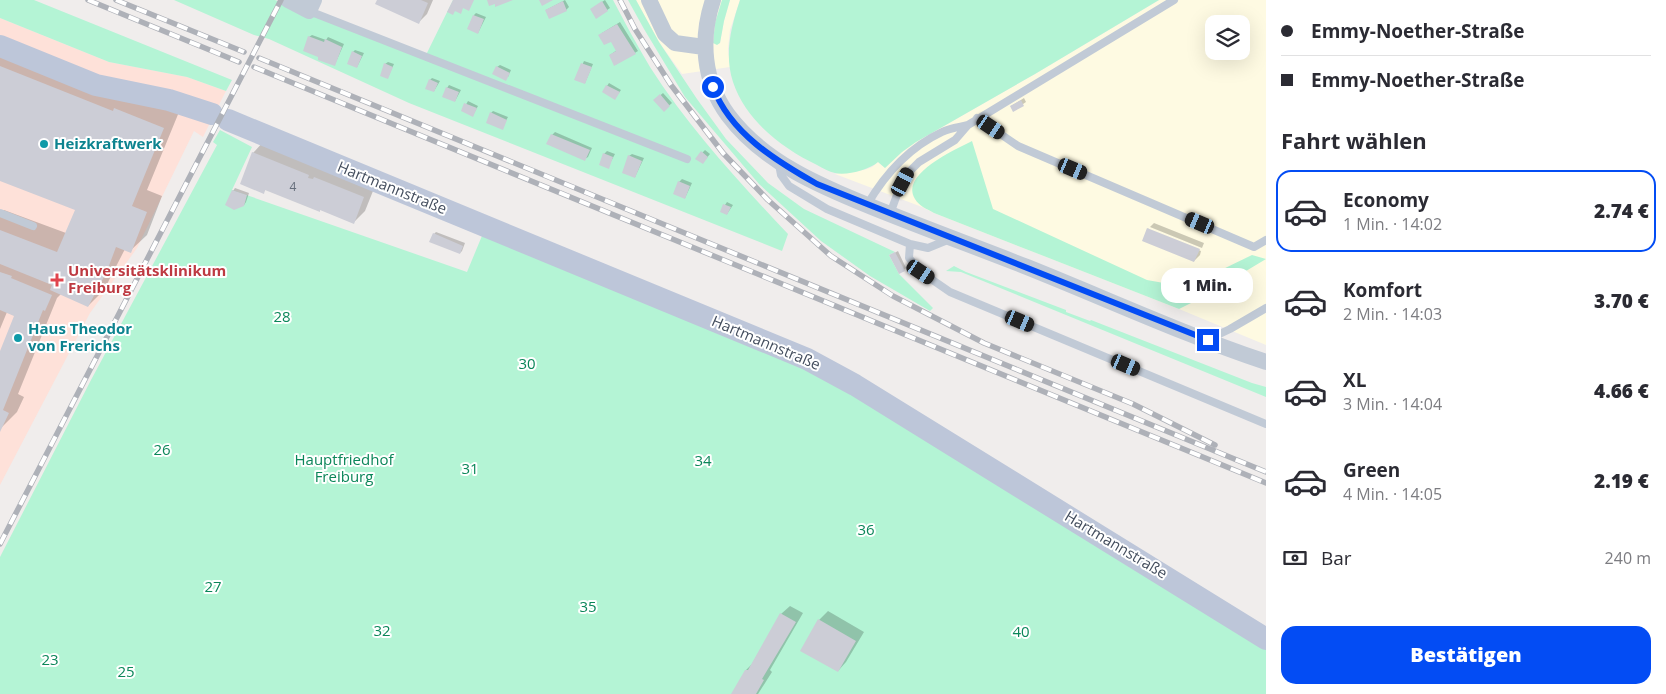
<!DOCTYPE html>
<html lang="de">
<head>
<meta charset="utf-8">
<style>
	:root { --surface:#fff; --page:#f7f7f7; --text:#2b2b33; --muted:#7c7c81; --line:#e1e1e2; --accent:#034cf4 }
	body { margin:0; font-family:"Open Sans",sans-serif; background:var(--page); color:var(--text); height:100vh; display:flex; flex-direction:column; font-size:19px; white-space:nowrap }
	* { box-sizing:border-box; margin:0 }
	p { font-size:16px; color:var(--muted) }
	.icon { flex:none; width:28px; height:28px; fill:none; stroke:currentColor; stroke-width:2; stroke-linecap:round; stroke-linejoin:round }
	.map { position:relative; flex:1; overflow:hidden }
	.side { display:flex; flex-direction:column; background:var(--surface); width:400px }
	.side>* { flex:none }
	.hud { display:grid; align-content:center; height:110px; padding:0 15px; background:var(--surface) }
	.buttons { position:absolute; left:1205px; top:15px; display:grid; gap:10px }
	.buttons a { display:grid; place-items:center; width:45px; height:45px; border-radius:10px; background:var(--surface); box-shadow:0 5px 20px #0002; font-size:25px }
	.end { position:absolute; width:22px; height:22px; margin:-11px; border:6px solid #034cf4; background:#fff; box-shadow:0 0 0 2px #fff }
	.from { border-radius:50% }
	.bubble { position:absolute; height:35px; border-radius:15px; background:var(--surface); box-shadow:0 5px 20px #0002; font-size:16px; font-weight:800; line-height:35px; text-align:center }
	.car { position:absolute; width:15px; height:30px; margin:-15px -8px; border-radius:6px; box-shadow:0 0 4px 1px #0007; background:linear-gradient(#222 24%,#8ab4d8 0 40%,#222 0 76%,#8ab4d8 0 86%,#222 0) }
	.hud b { display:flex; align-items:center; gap:18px; height:48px; font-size:19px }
	.hud b+b { border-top:1px solid var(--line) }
	.hud i { width:12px; height:12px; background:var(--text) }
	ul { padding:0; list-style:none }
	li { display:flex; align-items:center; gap:15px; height:82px; margin:0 10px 8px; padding:0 5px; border:2px solid transparent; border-radius:15px }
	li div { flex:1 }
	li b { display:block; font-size:19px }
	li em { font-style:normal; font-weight:800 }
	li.on { border-color:var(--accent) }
	li>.icon { width:45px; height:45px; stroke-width:1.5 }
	h2 { padding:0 15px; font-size:22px; line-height:60px }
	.pay { display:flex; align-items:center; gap:12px; height:55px; padding:0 15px; font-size:19px }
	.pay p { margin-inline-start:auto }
	.cta { display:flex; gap:10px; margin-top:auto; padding:10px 15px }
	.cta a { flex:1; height:58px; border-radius:15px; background:var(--accent); color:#fff; font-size:20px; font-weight:800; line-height:58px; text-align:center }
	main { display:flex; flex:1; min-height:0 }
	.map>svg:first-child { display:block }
	.commercial { fill:#fefae2; fill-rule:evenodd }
	.medical { fill:#fee1d9 }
	.green { fill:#b4f4d5 }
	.shadow { fill:#0003 }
	.building { fill:#cccdd6 }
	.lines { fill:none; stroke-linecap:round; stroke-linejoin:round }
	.lane { stroke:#c1cad6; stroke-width:8 }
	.street { stroke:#c1cad6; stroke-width:16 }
	.secondary { stroke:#bdc6d9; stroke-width:22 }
	.rail-casing { stroke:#aeb1b8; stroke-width:5.5 }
	.rail { stroke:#fff; stroke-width:4; stroke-dasharray:11; stroke-linecap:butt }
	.route { stroke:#034cf4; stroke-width:6 }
	.culture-dot { fill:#0f9aa8; stroke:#fff; stroke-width:2 }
	.health-dot { fill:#e0444e; stroke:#fff; stroke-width:2 }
	.labels { text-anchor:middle; stroke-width:4; stroke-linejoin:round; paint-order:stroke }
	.number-label { font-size:12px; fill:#656d7b }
	.culture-label { font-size:15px; font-weight:bold; fill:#0d838f; stroke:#fff; text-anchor:start }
	.street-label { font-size:15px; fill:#434d5d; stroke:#fff }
	.health-label { font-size:15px; font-weight:bold; fill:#be3a42; stroke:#fff; text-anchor:start }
	.park-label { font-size:15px; fill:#0b8659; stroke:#fff }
</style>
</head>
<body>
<main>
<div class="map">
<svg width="1266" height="694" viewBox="0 0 1266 694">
	<rect width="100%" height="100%" fill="#f0edec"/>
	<path class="commercial" d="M636,0H722L715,23L720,43L724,21L730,0H740L730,30L728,49L730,67L682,74L659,42Z
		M1159,0H1266V345L1179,309L934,213L922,207L835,174L864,170L872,167L878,162L885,168L902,152L916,142L1035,74ZM1214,24H1241V51H1214Z"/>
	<path class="medical" d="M0,18L109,62L187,77L226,91L203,137L194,131L137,248L90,313L0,485Z"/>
	<path class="green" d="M0,0H34L232,80L226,91L187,77L109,62L0,18Z
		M174,0H275L425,57L453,0H613C625,23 637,45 650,67C689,128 739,182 788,234L782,251L409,103L269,39L254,35Z
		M628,0H636L659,42L697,99L726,139L768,183L804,209L895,252L889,255L899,274L933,308L930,311L870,276L821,241L759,184L685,97L644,29Z
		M722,0H730L724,21L720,43L717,45L713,43L715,23Z
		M740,0H1159L1035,74L916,142L902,152L885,168L878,162C869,170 846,176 835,173C829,172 823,168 817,165C782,148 746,121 733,82C724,54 731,27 740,0Z
		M220,130L252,147L232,190L467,272L484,231L804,364L1266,648V694H0V557L91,380L217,145L213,142Z
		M972,141L993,209L1147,280L1186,287L1252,255L1266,259L1201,298L1179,309L934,213C927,209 919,206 915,199C899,174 957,149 972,141Z
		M954,266L966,272L1066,310V312L1090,321L1091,320L1252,383L1266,387V397L961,272L946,271Z"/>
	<path class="shadow" d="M378,0H433L427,14L418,23Z
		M565,0L569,7L566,10H546Z
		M605,0L610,8L597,17L594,7Z
		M476,13L486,17L478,33L474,15Z
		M620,22L638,51L615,65L610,55L617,50L612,40L602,33Z
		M312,35L326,40L328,37L344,44L335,64L309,37Z
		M355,50L364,53L357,67L353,52Z
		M0,51L179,112L147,190L162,196L147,235L130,251L125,249L104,290L88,306L61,294L57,298L18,394L24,397L17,412L1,428L0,354L16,316L7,312L0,329V214L4,210L66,233L77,209L0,180Z
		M584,61L593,64L585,83L576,79Z
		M388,62L394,64L388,77L385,64Z
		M500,65L511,70L508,77L497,67Z
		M432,78L440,81L434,91L430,80Z
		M609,83L621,90L615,98L607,86Z
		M449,85L461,90L455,101L447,88Z
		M663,93L672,103L664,110L655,100Z
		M1024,98L1026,102L1014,110L1011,106Z
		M468,101L478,106L473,115L463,110Z
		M493,111L508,117L502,128L491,113Z
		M555,132L592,148L588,157L585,159L552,135Z
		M264,141L375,186L365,211L354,222L266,189L263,193L253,153Z
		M705,150L710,154L705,160L697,158Z
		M607,151L615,154L608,167L604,154Z
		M632,154L644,158L635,177L629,156Z
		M682,179L692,183L685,198L679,182Z
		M235,188L249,193L246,202L244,205L233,191Z
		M727,202L733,205L727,214L721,211Z
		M1154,223L1204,243L1202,248L1150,227Z
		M1149,228V230L1201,251L1200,255L1194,261L1144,240Z
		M436,232L465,243L462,251L460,253L434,234Z
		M898,251L906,268L904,270L891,255Z
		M790,606L803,613L770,670L772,672L758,694H732L746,670L752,664L781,614Z
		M828,611L864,632L846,662L838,671L802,650L819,620Z"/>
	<path class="building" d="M377,0H421L428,3L419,24L375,4Z
		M453,0H474L469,11L463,8L461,14L455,11L453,15L447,12Z
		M487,0H513L495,7V4L489,6Z
		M539,0H553L542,6Z
		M563,1L567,11L549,19L545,10Z
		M602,1L608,11L596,19L590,9Z
		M473,15L484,19L478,34L467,29Z
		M617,24L636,54L614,66L609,55L616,51L611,42L604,45L598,35Z
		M308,36L324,42L325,39L342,47L335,66L318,60V57L303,51Z
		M352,51L362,56L357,68L347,64Z
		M384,63L393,67L388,79L380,76Z
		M581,63L592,67L585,84L574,80Z
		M0,66L113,111L114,108L164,128L132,206L147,212L131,253L116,247L107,271L88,307L50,290L52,285L0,264V230L57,252L75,210L0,181Z
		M496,66L510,73L506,81L492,74Z
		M429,79L438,83L434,92L425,89Z
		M606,85L620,92L615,100L602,92Z
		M446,87L459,92L455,102L442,97Z
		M660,94L670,106L664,112L653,100Z
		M1021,100L1024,106L1013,112L1010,106Z
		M464,103L477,108L473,117L461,111Z
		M490,112L507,120L503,130L486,123Z
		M551,134L590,150L585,161L546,144Z
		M701,151L708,157L703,164L695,159Z
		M252,152L309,175L308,178L313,179L314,177L364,197L354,224L320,210V212L265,190L264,194L240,184Z
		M603,153L613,157L609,169L599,165Z
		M628,155L642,161L635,178L622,173Z
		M678,181L690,186L685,199L673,194Z
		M232,190L247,195L244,206L234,210L225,205Z
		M723,204L731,207L727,215L720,212Z
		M1147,228L1200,249L1194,262L1142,241Z
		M433,233L463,246L460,254L429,242Z
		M895,252L905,271L899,274L889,255Z
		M0,272L12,276L11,278L52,295L45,311L43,310L3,410L9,413L0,432V351L14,316L0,310Z
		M780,613L796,622L762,679L764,680L756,694H731L745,670H748Z
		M818,619L856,641L838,672L800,651Z"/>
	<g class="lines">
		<path class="lane" d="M309,11L687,159
			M977,118L1018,146L1254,247L1266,240
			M968,125L1174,0
			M779,164L781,175L789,186L827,209L910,244L928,248L950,239
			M867,205C885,174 908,148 942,132C950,128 960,127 968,125L955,140L919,162L908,173L898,192L890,214
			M0,213L33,226
			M910,244L909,258L921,272L950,292L1266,424
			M1209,339L1230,329L1266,308"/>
		<path class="street" d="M288,0L309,11L314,0
			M649,0L665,34L675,43L704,47
			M713,0C700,39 703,81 728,115C763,162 820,186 872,207C924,228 976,247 1027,267C1107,299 1185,335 1266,362"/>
		<path class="secondary" d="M0,46L96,85L169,100L212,114
			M228,120L807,359L855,385L1266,639"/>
		<g class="rail-casing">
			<path id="rail" d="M88,0L239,62
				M116,0L244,52
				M620,0L635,29L671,85L723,153L768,200L831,256L893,296L984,343L1133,404L1215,445
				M259,58L1266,472
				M254,67L1266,483
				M0,544L281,0"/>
		</g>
		<use href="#rail" class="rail"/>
	</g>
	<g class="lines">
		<path class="route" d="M713,87C730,133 776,161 817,184L1208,340"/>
	</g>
	<g class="culture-dot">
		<circle cx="44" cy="144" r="5"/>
		<circle cx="18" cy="338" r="5"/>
	</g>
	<path class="health-dot" d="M54.5 272.5h5v5h5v5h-5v5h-5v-5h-5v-5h5z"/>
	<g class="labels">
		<g class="number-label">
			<text x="293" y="191">4</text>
		</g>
		<g class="culture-label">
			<text x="54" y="149">Heizkraftwerk</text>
			<text x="28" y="334">Haus Theodor<tspan x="28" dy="17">von Frerichs</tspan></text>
		</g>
		<g class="street-label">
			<text transform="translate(392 188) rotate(22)" y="5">Hartmannstraße</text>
			<text transform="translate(766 343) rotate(23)" y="5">Hartmannstraße</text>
			<text transform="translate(1116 545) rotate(31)" y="5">Hartmannstraße</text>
		</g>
		<g class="health-label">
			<text x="68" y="276">Universitätsklinikum<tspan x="68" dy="17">Freiburg</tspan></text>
		</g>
		<g class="park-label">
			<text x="282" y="322">28</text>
			<text x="527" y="369">30</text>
			<text x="162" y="455">26</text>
			<text x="344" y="465">Hauptfriedhof<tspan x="344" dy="17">Freiburg</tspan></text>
			<text x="703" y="466">34</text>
			<text x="470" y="474">31</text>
			<text x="866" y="535">36</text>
			<text x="213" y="592">27</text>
			<text x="588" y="612">35</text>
			<text x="382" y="636">32</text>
			<text x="1021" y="637">40</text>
			<text x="50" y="665">23</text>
			<text x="126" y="677">25</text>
		</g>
	</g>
</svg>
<div class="buttons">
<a><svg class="icon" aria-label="layers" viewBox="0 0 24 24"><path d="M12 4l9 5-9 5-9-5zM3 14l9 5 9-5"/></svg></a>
</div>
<i class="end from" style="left:713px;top:87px"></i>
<i class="end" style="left:1208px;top:340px"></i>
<div class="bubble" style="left:1161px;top:268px;width:92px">1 Min.</div>
<i class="car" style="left:991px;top:127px;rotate:124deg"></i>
<i class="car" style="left:1073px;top:169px;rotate:113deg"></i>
<i class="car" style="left:903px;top:182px;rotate:28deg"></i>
<i class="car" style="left:1200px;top:223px;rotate:293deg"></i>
<i class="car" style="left:921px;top:272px;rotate:124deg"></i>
<i class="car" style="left:1020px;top:321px;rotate:113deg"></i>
<i class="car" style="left:1126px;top:365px;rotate:113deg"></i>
</div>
<section class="side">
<div class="hud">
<b><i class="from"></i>Emmy-Noether-Straße</b>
<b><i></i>Emmy-Noether-Straße</b>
</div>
<h2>Fahrt wählen</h2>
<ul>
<li class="on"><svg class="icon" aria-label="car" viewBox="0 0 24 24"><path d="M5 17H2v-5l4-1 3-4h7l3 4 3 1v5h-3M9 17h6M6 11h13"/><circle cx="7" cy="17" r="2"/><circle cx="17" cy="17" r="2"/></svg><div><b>Economy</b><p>1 Min. · 14:02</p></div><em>2.74 €</em></li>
<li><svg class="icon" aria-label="car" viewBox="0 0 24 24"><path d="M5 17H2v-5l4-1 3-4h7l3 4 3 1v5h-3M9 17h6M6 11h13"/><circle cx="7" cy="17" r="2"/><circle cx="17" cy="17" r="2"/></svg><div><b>Komfort</b><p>2 Min. · 14:03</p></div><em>3.70 €</em></li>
<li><svg class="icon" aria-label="car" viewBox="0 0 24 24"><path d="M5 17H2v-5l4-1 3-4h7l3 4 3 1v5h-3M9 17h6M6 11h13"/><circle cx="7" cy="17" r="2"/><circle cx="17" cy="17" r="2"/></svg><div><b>XL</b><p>3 Min. · 14:04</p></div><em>4.66 €</em></li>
<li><svg class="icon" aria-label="car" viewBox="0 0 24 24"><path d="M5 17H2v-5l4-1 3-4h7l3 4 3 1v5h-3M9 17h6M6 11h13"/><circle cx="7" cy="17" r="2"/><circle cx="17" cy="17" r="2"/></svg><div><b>Green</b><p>4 Min. · 14:05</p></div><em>2.19 €</em></li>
</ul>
<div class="pay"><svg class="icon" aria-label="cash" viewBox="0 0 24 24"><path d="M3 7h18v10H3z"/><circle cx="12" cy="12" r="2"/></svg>Bar<p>240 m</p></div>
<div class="cta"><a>Bestätigen</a></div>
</section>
</main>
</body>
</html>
